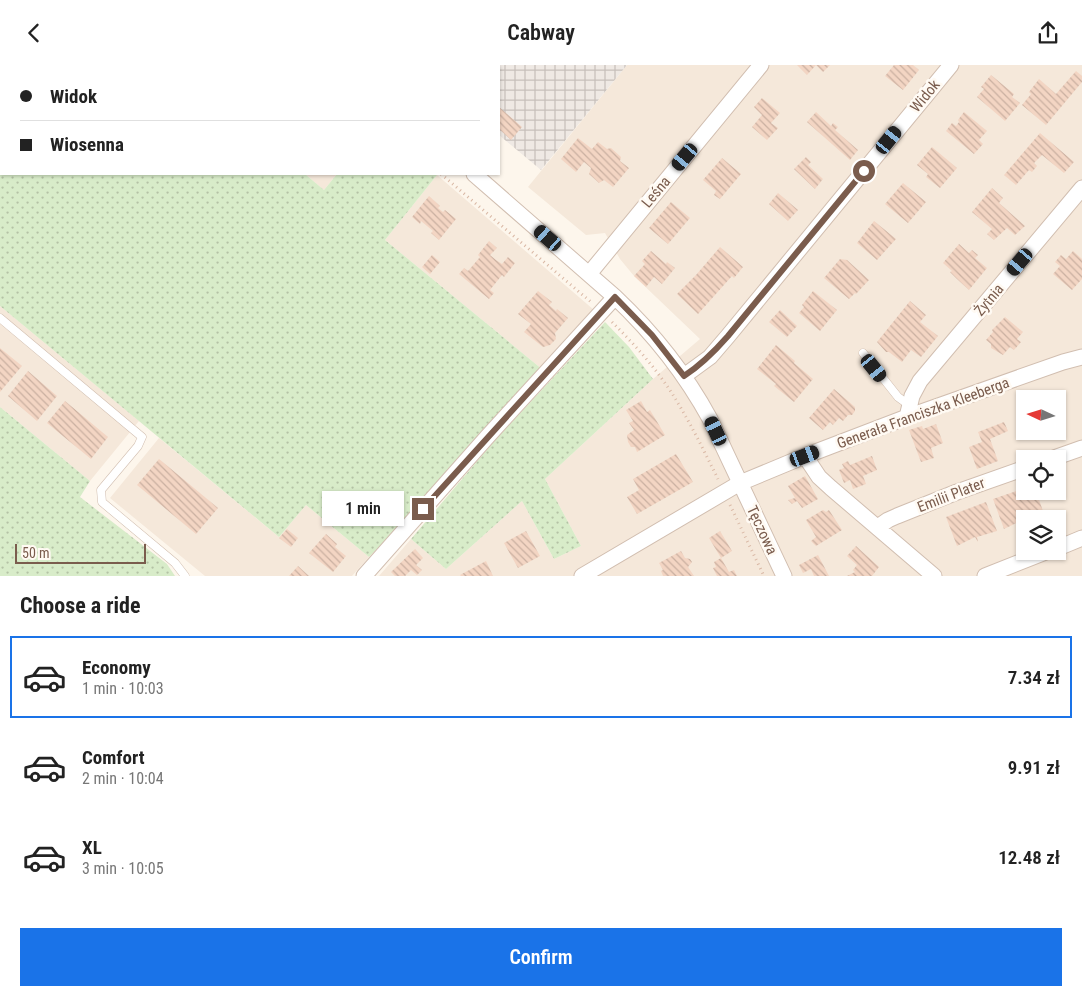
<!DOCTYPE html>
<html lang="en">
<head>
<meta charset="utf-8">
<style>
	:root { --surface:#fff; --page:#f6f6f6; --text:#222; --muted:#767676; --line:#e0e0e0; --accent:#1a73e8 }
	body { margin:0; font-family:"Roboto Condensed",sans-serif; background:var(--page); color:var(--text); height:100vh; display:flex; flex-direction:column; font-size:19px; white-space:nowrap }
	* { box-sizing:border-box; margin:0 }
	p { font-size:16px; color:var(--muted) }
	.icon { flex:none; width:28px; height:28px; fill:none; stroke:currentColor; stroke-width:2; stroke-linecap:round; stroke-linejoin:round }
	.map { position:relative; height:511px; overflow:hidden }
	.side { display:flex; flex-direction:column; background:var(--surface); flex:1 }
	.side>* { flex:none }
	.guide { position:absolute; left:0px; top:0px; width:500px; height:110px; box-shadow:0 1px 4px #0004; display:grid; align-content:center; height:110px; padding:0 20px; background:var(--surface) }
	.needle { width:32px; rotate:274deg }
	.buttons { position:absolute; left:1016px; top:325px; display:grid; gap:10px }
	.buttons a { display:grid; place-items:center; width:50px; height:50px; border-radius:0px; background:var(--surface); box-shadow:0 1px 4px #0004; font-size:25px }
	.scale { position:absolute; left:15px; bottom:12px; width:131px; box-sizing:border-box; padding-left:5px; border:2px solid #7a5c4d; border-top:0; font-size:14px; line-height:18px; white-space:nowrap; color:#7a5c4d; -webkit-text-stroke:4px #fffaf3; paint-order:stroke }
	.end { position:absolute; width:22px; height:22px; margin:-11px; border:6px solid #7a5c4d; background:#fff; box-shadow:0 0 0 2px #fff }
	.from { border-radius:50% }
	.bubble { position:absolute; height:35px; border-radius:0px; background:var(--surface); box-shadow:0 1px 4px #0004; font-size:16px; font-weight:600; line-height:35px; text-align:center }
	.car { position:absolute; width:15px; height:30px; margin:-15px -8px; border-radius:6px; box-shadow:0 0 4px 1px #0007; background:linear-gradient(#222 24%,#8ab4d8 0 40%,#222 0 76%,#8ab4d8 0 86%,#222 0) }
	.guide b { display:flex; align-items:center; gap:18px; height:48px; font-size:19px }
	.guide b+b { border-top:1px solid var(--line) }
	.guide i { width:12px; height:12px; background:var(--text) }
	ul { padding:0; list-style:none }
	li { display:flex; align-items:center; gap:15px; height:82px; margin:0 10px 8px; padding:0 10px; border:2px solid transparent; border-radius:0px }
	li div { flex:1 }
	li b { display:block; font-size:19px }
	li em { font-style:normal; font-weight:600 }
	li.selected { border-color:var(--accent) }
	li>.icon { width:45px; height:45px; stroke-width:1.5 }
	h2 { padding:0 20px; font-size:22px; line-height:60px }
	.action { display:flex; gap:10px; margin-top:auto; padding:10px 20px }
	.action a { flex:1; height:58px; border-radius:0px; background:var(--accent); color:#fff; font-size:20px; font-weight:600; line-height:58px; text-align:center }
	header { display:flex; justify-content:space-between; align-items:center; height:65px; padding:0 20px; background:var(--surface); font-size:22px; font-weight:600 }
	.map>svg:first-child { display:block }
	.residential { fill:#f5e8da; fill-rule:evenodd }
	.industrial { fill:url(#industrial-grid) }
	.green { fill:url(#green-dots) }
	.building { fill:url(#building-back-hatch) }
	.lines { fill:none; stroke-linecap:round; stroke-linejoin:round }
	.service-casing { stroke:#d1beb0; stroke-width:9 }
	.minor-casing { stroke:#d1beb0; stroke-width:17 }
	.path { stroke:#d9b8a5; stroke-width:3; stroke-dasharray:1 4; stroke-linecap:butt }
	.service { stroke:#fff; stroke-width:8 }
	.minor { stroke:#fff; stroke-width:15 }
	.route { stroke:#7a5c4d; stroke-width:6 }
	.labels { text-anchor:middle; stroke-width:5; stroke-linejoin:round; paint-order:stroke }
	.street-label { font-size:15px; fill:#7a5c4d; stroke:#fffaf3 }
</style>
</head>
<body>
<header><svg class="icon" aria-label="back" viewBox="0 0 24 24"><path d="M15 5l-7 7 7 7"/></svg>Cabway<svg class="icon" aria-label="share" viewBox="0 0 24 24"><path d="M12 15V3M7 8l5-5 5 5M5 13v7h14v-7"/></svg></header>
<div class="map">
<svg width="1082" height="511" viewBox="0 0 1082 511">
	<defs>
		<pattern id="industrial-grid" width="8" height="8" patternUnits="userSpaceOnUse" patternTransform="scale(1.25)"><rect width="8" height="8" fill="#efe9e4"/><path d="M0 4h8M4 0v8" fill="none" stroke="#c7c0bb"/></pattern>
		<pattern id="green-dots" width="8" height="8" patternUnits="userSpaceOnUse" patternTransform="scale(1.25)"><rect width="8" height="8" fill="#d8ecc9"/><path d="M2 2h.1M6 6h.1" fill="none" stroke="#b4c2a5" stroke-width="1.8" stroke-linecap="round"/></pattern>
		<pattern id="building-back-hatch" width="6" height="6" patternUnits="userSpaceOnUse" patternTransform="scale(1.25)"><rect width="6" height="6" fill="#f3d5c3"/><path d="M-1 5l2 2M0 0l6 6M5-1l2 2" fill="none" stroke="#cab0a1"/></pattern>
	</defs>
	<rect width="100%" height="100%" fill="#fdf6ec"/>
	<path class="residential" d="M627,0H1082V511H379L411,474L446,504L522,436L554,494L581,481L545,414L653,314L700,274L634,211L620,194L605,168L586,170L528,122ZM1025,334H1058V366H1025ZM1025,394H1058V426H1025ZM1025,454H1058V486H1025Z
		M305,109H337L324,125Z
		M437,110L594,245L543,305L385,175Z
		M0,241L139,356L90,416L0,342Z
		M159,373L279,472L306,440L369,492L352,511H205L110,433Z"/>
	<path class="industrial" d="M465,0H627L541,105L499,70V1H464Z"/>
	<path class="green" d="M0,0L176,1H1V109H305L324,125L337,109H435L437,110L385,175L543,305L428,432L369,492L306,440L279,472L0,241Z
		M605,257L629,282L653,314L545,414L581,481L554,494L522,436L446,504L411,474L497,373Z
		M0,342L90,416L80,432L167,499L175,511H0Z"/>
	<path class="building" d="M797,0H830L823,7L816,0L807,10Z
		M894,0H913L919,5L903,25L885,11Z
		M1076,6L1082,11V17L1046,60L1022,40L1031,29L1029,27L1039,14L1056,29Z
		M991,10L1014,29L1012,32L1020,38L1005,56L977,32L984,24L981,22Z
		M762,33L780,48L771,58L778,63L767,75L752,62L762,50L754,42Z
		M499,42L522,62L511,75L499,64Z
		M816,47L831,61L833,58L838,62L835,65L858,85L850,95L807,57Z
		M964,47L987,66L979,75L983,79L974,89L946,66L952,58L956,61L959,57L958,55Z
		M1040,68L1074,97L1064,108L1042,90L1034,98L1037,101L1032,107L1029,105L1016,120L1004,110Z
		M578,73L592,84L598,77L607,84L611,83L621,92L620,96L629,103L613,122L604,115L599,118L589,109L591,103L584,97L576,107L561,94Z
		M932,82L957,103L940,123L926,112L928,109L917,100Z
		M806,92L811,97L808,100L823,114L815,124L794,104Z
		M722,93L741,109L720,134L714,130L716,126L703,115Z
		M903,118L926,137L908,158L885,139Z
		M992,123L1003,133L999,138L1025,161L1015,170L1007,163L994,175L987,169L992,164L972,147Z
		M778,128L798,145L788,156L769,139Z
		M429,131L440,141L438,143L443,147L445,145L456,154L439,175L431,168L433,166L421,156L420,159L412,152Z
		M671,137L690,153L668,179L649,163Z
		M874,156L896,174L877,195L857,178Z
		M489,176L497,183L490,190L496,195L502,199L508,192L515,198L504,212L502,210L490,225L494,228L489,234L459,209L464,203L468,206L480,192L478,190Z
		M959,179L969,188L972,185L978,190L975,193L987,203L969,225L957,214L950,207L952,206L943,198Z
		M720,182L743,202L734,213L732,211L698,249L677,229L696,210Z
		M651,186L666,199L667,197L675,203L662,219L654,212L646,222L634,211L645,199L642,196Z
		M1073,186L1082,194V214L1072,225L1053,209L1060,201L1055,197L1061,190L1066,194Z
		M432,190L440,197L430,209L422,202Z
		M840,194L847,195L869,215L856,229L855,228L849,234L824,213Z
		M538,226L552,237L549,240L556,246L557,244L568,253L555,268L556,274L550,280L543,282L524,267L531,259L518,249Z
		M813,226L837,245L820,266L799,248L804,242L802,240Z
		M910,236L926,250L920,257L938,271L921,292L911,285L902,297L889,287H886L877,277Z
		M780,245L797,261L787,272L769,257Z
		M1005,252L1023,267L1017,274L1021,277L1014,285L1010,282L1003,290L991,283V279L986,275L993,267L992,265Z
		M776,280L795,296L794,298L813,314L794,337L774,321L776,319L757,304Z
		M0,283L22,301L0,327Z
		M28,306L57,331L37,356L8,331Z
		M834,324L855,342V346L852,350H848L843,356L839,353L833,360L830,357L823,365L809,353Z
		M1025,326L1026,330L1029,329L1034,334H1025V351L1017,330Z
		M65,336L108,372L91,394L47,358Z
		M641,336L647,347L650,345L665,370L637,387L635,382H631L628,377L627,370L634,365L629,358L633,356L626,345Z
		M1004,357L1008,366L990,374L998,396L977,404L969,382L982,377L978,367Z
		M936,359L943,378L931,383L934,393L921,397L909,365L922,361L923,364Z
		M676,389L693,417L637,449L627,432L639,425L633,414Z
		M872,391L877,405L863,411L866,419L853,424L850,415L844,418L839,405L844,403L842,399L848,396L850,400Z
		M159,394L218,443L196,469L137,420Z
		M805,411L818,434L802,443L797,436L792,439L788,435L795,433L788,421Z
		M1025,423V426H1036L1044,449L1025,454V456L1023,457V455L1004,464L993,434Z
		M986,437L997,466L977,472L978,477L975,472L957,481L946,452Z
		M823,445L826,447L829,445L842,465L816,481L811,476L816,472L806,455Z
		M287,464L298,473L291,482L279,473Z
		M526,466L540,491L518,503L504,478Z
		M720,466L732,486L721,493L709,473Z
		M326,469L337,479L335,482L346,491L333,507L309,488Z
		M856,481L879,502L872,511H847L855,507L853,505L857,500L847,491Z
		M415,484L423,493L416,500L422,505L417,510L411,505L405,511H395L391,507Z
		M681,486L685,493L690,494L692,497L688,502L694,511H663L661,506L663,505L659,498Z
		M818,490L829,511H814L811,504L803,508L799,500Z
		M721,493L729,507L734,505L737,511H717L713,503L716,502L714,497Z
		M486,496L493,511H461L460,510Z
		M298,501L309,511H289Z"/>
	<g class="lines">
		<g class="service-casing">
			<path id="service" d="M0,253L142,372L138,381L101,425L102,437L175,498L185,511
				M863,288L898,332L909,340"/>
		</g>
		<g class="minor-casing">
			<path id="minor" d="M355,0L357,1
				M445,1L446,0
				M474,109L615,232C653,268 685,308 710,354L784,511
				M589,209L761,0
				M684,311L710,292L728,271L951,0
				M907,352L912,331L920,316L1082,123
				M805,391L819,412L831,423L934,511
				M1051,394L1082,383
				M878,462L888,455L897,451L957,427L1025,403
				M1058,483L1082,473
				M364,511L488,371L615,232
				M582,511L740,418L805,391L907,352L1063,297L1082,292
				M985,511L1048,486"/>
		</g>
		<path class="path" d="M313,0L315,1
			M441,109L591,237
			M612,257C634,279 656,303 673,330C690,357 704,386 718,414
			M730,440L764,511"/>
		<use href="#service" class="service"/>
		<use href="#minor" class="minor"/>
	</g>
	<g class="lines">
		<path class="route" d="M423,444L615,232L652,270L684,311C701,300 714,287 728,271L864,106"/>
	</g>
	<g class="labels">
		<g class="street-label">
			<text transform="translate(925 31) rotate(-51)" y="5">Widok</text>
			<text transform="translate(656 127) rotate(-50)" y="5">Leśna</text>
			<text transform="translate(989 235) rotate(-50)" y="5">Żytnia</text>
			<text transform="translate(923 348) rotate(-20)" y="5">Generała Franciszka Kleeberga</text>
			<text transform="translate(951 430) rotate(-21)" y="5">Emilii Plater</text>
			<text transform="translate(762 465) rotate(65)" y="5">Tęczowa</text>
		</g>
	</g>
</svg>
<div class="buttons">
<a><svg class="needle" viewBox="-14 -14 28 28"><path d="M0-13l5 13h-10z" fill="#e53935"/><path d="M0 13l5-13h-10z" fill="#767676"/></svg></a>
<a><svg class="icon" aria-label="locate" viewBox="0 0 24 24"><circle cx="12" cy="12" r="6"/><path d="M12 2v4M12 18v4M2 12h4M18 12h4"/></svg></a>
<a><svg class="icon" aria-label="layers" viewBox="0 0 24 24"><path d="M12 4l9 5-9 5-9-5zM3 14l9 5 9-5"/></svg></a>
</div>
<div class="scale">50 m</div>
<i class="end from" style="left:864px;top:106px"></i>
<i class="end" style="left:423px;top:444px"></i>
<div class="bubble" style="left:322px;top:426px;width:82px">1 min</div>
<i class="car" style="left:889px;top:75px;rotate:39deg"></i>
<i class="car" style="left:685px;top:92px;rotate:220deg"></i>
<i class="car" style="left:548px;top:173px;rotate:311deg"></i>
<i class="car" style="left:1020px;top:197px;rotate:220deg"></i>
<i class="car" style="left:874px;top:303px;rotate:141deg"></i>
<i class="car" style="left:716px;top:366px;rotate:335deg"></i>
<i class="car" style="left:805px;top:391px;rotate:69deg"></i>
<div class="guide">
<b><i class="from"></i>Widok</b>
<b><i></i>Wiosenna</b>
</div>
</div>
<section class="side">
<h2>Choose a ride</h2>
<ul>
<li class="selected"><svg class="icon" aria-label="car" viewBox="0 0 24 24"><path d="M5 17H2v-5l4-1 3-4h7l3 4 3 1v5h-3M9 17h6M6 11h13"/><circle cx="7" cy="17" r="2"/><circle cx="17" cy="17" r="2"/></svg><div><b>Economy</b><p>1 min · 10:03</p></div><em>7.34 zł</em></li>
<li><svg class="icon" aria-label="car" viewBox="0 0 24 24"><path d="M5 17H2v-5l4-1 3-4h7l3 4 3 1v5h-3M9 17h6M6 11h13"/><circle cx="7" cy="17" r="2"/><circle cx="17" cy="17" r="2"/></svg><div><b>Comfort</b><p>2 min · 10:04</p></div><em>9.91 zł</em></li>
<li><svg class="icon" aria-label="car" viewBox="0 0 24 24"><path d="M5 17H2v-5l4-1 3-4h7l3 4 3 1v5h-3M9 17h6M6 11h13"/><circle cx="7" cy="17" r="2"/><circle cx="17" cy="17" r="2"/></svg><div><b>XL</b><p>3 min · 10:05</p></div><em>12.48 zł</em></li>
</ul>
<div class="action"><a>Confirm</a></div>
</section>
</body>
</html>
